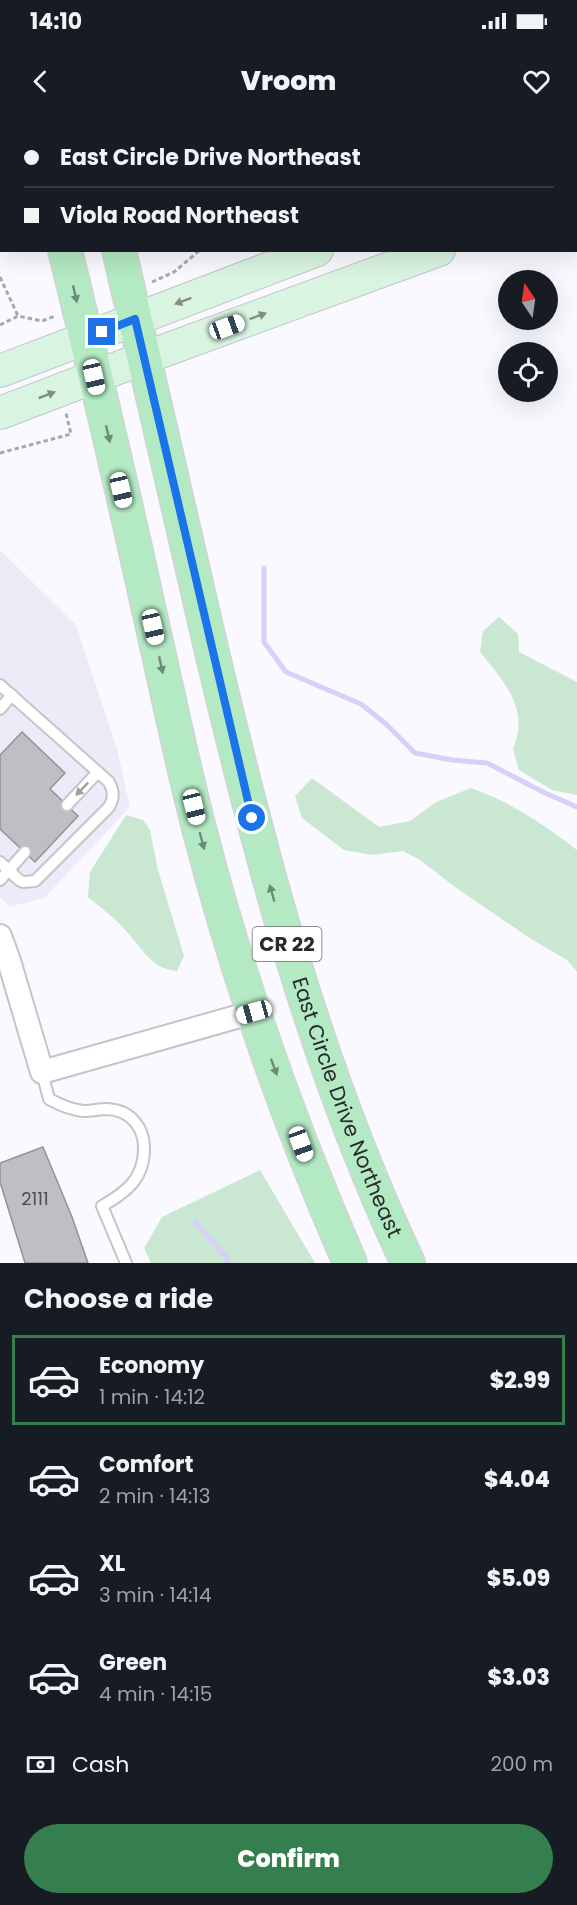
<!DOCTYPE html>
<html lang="en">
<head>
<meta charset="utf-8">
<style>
	:root { --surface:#171b24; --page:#20242c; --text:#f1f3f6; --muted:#9ea1a6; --line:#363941; --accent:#347f4d }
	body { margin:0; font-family:Poppins,sans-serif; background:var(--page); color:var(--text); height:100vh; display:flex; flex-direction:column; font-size:22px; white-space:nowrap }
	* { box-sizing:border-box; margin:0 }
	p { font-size:20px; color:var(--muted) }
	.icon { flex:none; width:33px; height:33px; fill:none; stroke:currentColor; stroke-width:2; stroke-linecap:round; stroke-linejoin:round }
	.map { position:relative; height:1143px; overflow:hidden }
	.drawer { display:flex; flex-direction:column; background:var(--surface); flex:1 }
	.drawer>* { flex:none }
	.hud { position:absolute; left:0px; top:0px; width:578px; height:132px; box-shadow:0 6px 24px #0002; display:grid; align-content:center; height:132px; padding:0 24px; background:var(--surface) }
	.needle { width:39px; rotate:347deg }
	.buttons { position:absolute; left:498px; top:150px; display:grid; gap:12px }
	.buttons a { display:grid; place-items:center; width:60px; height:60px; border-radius:50%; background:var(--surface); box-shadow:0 6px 24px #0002; font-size:30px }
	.end { position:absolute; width:27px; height:27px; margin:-14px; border:8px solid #1a73e8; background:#fff; box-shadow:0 0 0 3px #fff }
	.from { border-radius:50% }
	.car { position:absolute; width:18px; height:36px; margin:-18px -9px; border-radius:8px; box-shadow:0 0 4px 2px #0007; background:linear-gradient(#fff 24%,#345 0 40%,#fff 0 76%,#345 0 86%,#fff 0) }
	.hud b { display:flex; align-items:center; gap:21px; height:57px; font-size:22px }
	.hud b+b { border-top:2px solid var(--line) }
	.hud i { width:15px; height:15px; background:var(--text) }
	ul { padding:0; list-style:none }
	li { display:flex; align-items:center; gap:18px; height:90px; margin:0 12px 9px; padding:0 12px; border:3px solid transparent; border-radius:0px }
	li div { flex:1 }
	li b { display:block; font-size:22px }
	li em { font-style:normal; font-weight:800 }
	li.active { border-color:var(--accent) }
	li>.icon { width:54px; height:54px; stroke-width:1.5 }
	h2 { padding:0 24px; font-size:27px; line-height:72px }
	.pay { display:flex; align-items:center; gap:15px; height:66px; padding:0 24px; font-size:22px }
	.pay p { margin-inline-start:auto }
	.button { display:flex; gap:12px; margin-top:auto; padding:12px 24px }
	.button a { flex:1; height:69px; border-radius:36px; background:var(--accent); color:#fff; font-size:24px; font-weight:800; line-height:69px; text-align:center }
	.status { display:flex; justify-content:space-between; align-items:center; height:42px; padding:0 30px; background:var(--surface); direction:ltr }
	.status svg { height:16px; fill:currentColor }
	header { display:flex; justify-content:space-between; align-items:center; height:78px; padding:0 24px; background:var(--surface); font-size:27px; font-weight:800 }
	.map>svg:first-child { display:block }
	.built { fill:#ececf9 }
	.green { fill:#cae8d1 }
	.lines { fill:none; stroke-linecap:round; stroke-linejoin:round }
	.stream { stroke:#d4d2fb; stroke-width:5 }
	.building { fill:#bebec3; stroke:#929297; stroke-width:1.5 }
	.service-casing { stroke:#c4c4ca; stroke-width:14 }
	.minor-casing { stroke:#c4c4ca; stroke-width:26 }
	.secondary-casing { stroke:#c4c4ca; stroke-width:34 }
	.primary-casing { stroke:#d4d4d5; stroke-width:36 }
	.path { stroke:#a8a8ac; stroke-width:3; stroke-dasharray:4.5 3; stroke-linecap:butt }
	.service { stroke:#fff; stroke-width:10 }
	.minor { stroke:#fff; stroke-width:22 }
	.secondary { stroke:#d9f4e1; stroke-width:32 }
	.primary { stroke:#b3e9c3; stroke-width:33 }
	.oneway { fill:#6e8a78 }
	.oneway2 { fill:#828f86 }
	.oneway3 { fill:#9f9fa0 }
	.route { stroke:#1a73e8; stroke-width:8 }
	.labels { text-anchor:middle; stroke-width:5; stroke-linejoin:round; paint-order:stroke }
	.number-label { font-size:18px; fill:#4f4f52 }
	.shield { fill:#fff; stroke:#6a6a6b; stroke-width:1.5 }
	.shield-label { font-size:20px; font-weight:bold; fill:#2a2a2c }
	.street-label { font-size:21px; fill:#2a2a2c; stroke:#fff }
</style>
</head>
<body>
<div class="status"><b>14:10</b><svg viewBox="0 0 49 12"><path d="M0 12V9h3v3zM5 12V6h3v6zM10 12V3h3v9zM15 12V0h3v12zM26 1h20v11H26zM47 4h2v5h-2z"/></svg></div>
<header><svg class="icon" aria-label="back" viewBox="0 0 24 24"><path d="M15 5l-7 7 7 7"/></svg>Vroom<svg class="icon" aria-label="heart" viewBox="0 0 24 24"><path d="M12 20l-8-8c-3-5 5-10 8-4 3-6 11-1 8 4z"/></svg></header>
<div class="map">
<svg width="577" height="1143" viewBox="0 0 577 1143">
	<rect width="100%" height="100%" fill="#f9f9ff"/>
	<path class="built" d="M0,430L76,505L117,629L130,687L44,778L9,787L0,777Z"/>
	<path class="green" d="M176,0H423L180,2Z
		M499,497L518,514L519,532L577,562V675L552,670L519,650L513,629C530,588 504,562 480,532L483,511Z
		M312,658L379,707L410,701L436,682L471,668C509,681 545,705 577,730V852L567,840L531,819L455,767L420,740L403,731L372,735L344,730L302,698L295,676Z
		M126,695L143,700L150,710L158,750L184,836L177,851C151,849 143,829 127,812C116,799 101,788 88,777L90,752Z
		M260,1050L315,1143H151L144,1128L162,1097Z"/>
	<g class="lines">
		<path class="stream" d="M264,448V522L286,552L361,584L385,603L415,633L452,640L487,643L545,673L577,687
			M195,1102L227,1138L228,1143"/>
	</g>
	<path class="building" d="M22,612L65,653L50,669L78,696L35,742L0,709V635Z
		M43,1027L72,1097L88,1143H25L0,1062V1043Z"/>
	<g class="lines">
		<g class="service-casing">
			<path id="service" d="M0,565L109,662C114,672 114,678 109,687L35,761L23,762L19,760L0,742
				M0,589L12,575
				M67,685L98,652
				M0,760L25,732
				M42,952L49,979C60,985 71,990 84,991C92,991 99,989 107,989C131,990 145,1008 144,1031C143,1060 125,1073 102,1086L126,1143"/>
		</g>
		<g class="minor-casing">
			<path id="minor" d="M0,816L9,841L42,952L254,892"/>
		</g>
		<g class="secondary-casing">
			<path id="secondary" d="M576,44H577
				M576,85H577
				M0,251L317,130
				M0,293L144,238L439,130"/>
		</g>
		<g class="primary-casing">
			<g id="primary">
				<path d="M33,0L34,2"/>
				<path d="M88,0V2"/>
				<path d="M65,130C94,249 122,367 148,486C165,560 180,635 199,708C237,856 289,1003 350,1143"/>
				<path id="s1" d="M119,130C151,263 180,396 211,528C261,739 315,946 408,1143"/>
			</g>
		</g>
		<path class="path" d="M576,10H577
			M0,157L18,196
			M152,162L174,152L200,130
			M0,205L18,196L42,201L55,196
			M0,333L71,314L66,293"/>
		<use href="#service" class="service"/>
		<use href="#minor" class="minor"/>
		<use href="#secondary" class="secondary"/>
		<use href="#primary" class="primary"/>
	</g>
	<defs><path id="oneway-solid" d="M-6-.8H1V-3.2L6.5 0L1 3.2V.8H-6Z" transform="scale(1.5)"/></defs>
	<g class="oneway">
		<use href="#oneway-solid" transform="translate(75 174) rotate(77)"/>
		<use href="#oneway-solid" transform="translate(108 314) rotate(77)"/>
		<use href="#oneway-solid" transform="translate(161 545) rotate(78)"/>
		<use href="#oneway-solid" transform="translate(202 721) rotate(75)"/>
		<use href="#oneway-solid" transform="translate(272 773) rotate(-106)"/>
		<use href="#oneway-solid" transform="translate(274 947) rotate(70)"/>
	</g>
	<g class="oneway2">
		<use href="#oneway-solid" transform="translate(183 181) rotate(159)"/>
		<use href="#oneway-solid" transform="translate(258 196) rotate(-20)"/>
		<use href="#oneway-solid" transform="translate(47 275) rotate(-21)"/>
	</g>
	<use class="oneway3" href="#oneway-solid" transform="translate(82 669) rotate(134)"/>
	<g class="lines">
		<path class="route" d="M102,212L135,199L252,698"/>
	</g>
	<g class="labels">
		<g class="number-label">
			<text x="35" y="1085">2111</text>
		</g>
		<rect class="shield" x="252.5" y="807" width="69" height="34" rx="4.5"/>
		<g class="shield-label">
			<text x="287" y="831">CR 22</text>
		</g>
		<g class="street-label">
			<text dy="7" stroke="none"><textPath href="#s1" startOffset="888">East Circle Drive Northeast</textPath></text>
		</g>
	</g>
</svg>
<div class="buttons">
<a><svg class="needle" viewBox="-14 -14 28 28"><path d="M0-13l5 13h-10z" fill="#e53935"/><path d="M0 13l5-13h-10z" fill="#9ea1a6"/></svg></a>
<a><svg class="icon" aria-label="locate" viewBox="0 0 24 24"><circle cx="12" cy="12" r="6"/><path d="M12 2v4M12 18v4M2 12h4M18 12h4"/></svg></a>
</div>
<i class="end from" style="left:252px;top:698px"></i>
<i class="end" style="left:102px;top:212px"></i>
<i class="car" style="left:227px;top:207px;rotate:70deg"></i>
<i class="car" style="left:94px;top:257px;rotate:167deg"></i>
<i class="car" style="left:121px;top:370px;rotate:167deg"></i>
<i class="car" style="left:153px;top:507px;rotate:167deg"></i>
<i class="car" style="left:194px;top:687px;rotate:166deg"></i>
<i class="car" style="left:254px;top:892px;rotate:254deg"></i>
<i class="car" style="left:301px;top:1024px;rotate:160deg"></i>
<div class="hud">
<b><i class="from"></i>East Circle Drive Northeast</b>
<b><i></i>Viola Road Northeast</b>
</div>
</div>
<section class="drawer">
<h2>Choose a ride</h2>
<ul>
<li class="active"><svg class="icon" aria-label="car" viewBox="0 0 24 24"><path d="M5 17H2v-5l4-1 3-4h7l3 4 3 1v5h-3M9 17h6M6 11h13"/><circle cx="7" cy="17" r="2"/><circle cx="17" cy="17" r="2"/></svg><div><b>Economy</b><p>1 min · 14:12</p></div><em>$2.99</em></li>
<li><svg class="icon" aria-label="car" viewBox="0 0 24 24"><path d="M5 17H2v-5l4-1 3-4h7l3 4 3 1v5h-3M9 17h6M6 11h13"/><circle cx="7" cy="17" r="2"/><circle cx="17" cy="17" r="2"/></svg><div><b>Comfort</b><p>2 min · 14:13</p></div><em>$4.04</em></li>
<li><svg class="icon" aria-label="car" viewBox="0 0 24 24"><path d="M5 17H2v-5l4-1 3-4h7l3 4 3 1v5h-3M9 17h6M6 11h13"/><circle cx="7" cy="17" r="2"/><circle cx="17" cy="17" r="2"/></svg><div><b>XL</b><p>3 min · 14:14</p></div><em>$5.09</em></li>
<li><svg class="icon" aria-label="car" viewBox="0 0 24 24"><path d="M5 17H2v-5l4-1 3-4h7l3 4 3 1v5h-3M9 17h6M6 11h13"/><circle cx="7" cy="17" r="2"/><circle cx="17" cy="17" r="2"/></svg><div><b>Green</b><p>4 min · 14:15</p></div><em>$3.03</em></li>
</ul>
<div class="pay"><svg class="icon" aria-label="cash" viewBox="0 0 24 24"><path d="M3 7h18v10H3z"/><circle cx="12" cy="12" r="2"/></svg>Cash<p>200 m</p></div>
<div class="button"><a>Confirm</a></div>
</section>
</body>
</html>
